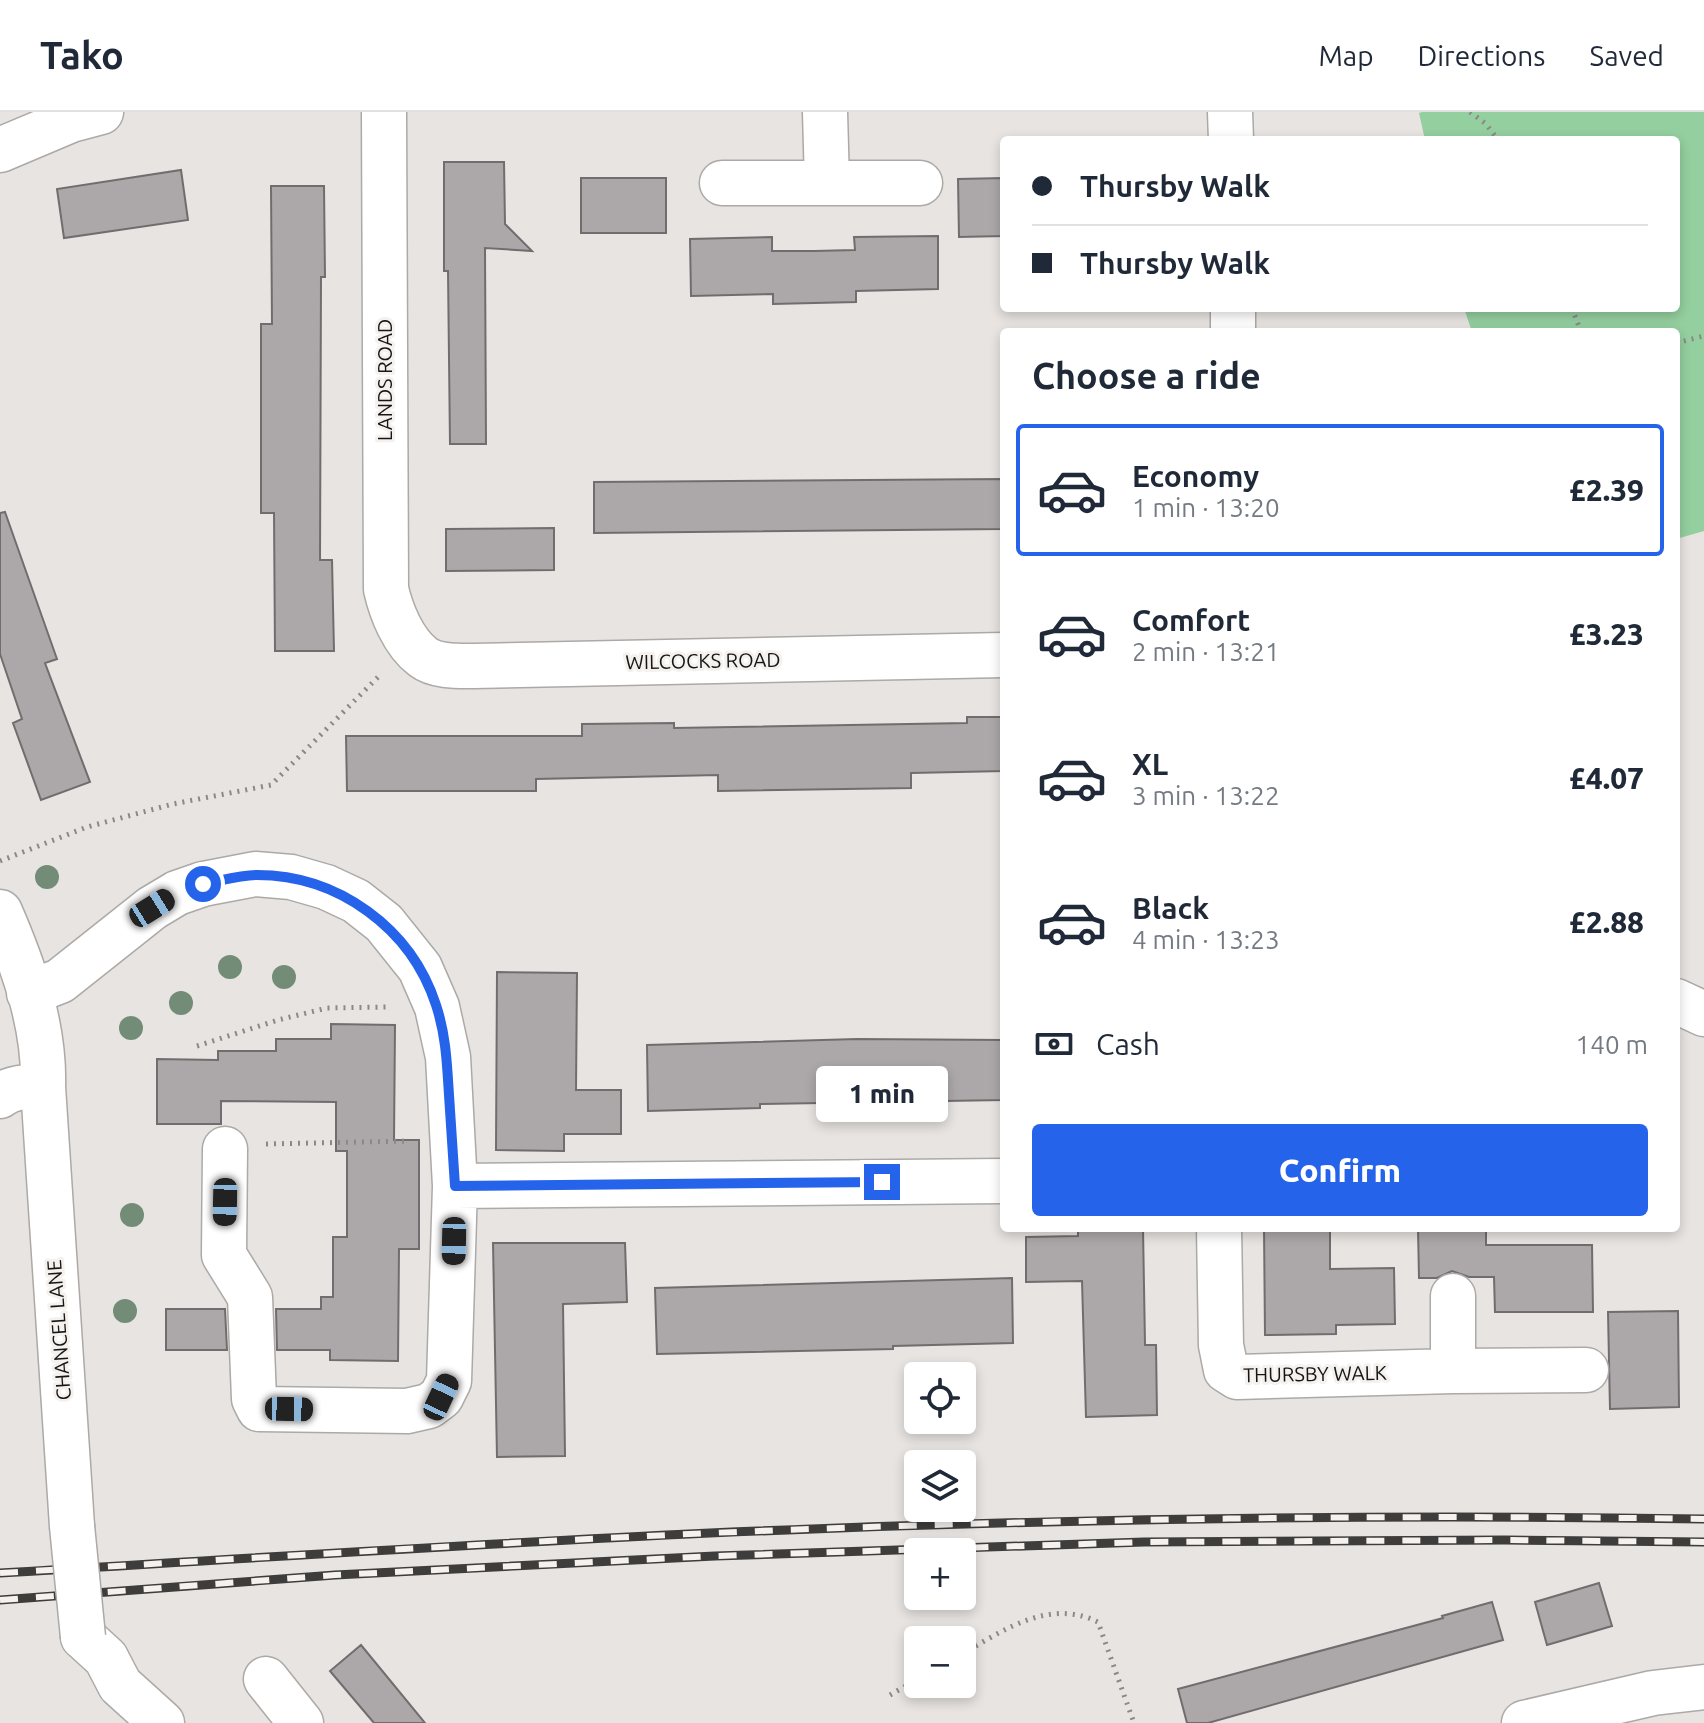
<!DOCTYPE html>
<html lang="en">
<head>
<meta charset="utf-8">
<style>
	:root { --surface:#fff; --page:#f6f6f7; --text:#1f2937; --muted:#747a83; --line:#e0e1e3; --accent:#2563eb }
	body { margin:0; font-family:Ubuntu,sans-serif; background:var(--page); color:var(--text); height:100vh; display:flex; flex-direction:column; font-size:30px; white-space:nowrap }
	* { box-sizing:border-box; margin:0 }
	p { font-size:26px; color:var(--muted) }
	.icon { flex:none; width:44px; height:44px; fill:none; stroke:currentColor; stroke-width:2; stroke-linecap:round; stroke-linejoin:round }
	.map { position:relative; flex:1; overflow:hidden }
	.details { position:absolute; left:1000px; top:216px; width:680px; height:904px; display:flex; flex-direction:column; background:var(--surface); border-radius:8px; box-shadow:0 4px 12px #0003 }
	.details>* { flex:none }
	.guide { position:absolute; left:1000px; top:24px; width:680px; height:176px; border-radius:8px; box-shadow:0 4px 12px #0003; display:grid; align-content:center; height:176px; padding:0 32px; background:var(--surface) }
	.controls { position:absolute; left:904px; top:1250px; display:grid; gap:16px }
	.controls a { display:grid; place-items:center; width:72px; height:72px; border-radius:8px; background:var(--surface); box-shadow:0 4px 12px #0003; font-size:40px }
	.end { position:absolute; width:36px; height:36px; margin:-18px; border:10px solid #2563eb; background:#fff; box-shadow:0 0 0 4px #fff }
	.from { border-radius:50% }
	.bubble { position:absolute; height:56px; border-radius:8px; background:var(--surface); box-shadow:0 4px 12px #0003; font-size:26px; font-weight:800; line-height:56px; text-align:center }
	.car { position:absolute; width:24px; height:48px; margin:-24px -12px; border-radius:10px; box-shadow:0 0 6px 2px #0007; background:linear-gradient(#222 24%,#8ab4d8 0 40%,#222 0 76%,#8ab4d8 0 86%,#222 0) }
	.guide b { display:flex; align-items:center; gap:28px; height:76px; font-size:30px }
	.guide b+b { border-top:2px solid var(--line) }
	.guide i { width:20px; height:20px; background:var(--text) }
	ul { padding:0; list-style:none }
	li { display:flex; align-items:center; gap:24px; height:132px; margin:0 16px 12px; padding:0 16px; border:4px solid transparent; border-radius:8px }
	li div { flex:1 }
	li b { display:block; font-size:30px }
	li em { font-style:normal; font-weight:800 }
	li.selected { border-color:var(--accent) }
	li>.icon { width:72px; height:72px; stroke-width:1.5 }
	h2 { padding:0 32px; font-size:36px; line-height:96px }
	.pay { display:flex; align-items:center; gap:20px; height:88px; padding:0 32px; font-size:30px }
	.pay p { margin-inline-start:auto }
	.cta { display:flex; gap:16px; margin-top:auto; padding:16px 32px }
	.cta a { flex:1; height:92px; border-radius:8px; background:var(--accent); color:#fff; font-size:32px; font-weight:800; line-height:92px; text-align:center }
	header { display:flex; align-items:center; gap:48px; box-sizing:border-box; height:112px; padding:0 40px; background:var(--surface); border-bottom:2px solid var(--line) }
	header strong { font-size:38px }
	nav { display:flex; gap:44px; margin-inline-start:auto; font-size:28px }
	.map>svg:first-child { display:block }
	.green { fill:#94cf9f }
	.building { fill:#aca8aa; stroke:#716d6f; stroke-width:2 }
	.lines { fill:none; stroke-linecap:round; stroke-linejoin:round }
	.minor-casing { stroke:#aca9a6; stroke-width:47 }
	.path { stroke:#8b8987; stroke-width:5; stroke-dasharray:2 6; stroke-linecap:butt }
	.minor { stroke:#fff; stroke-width:44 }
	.rail-casing { stroke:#3e3d3b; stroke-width:9 }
	.rail { stroke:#f4f1ee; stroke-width:6; stroke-dasharray:18; stroke-linecap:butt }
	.minor-bridge-casing { stroke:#aca9a6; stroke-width:47; stroke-linecap:butt }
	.minor-bridge { stroke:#fff; stroke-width:44 }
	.tree { fill:#738c77 }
	.route { stroke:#2563eb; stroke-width:10 }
	.labels { text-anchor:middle; stroke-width:6; stroke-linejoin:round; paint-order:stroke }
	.street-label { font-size:20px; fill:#171615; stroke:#f4f1ee }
</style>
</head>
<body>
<header>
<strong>Tako</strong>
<nav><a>Map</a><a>Directions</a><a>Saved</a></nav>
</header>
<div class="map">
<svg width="1704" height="1611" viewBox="0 0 1704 1611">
	<rect width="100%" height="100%" fill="#e7e4e1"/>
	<path class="green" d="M1422,0H1704V419L1676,427V220H1472L1464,196H1676V28H1425L1419,1Z"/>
	<path class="building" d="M444,50H504L505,112L532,139L485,136L486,332H450L448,159H444Z
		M181,58L188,108L64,126L57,77Z
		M581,66H666V121H581Z
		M1004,66V124L959,125L958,67Z
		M271,74H324L325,165H321L320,448H332L334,539H275L274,401H261V212H272Z
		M938,124V177L856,179V190L773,192V182L691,184L690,127L772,125V139H814L855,138L854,125Z
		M1004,367V417L594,421V370Z
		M5,400L57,547L45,551L90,670L41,688L13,611L22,607L0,542V401Z
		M554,416V458L446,459V417Z
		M967,605H1004V659L911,661V676L718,679V663L536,667V679H347L346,624H582V612L674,611V616L967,611Z
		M497,860L577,861L576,978H621V1022H564V1039L496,1038Z
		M331,912L395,913L394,1028H419V1137H399L398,1249L330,1248V1238H277L276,1197H321V1185H333V1125H347V1039H336V990L221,989V1012H157V947L218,948V939H276V927H331Z
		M857,927L1004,928V988L760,992V996L648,999L647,933Z
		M1078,1116H1143L1145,1233H1156L1157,1303L1086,1305L1082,1169L1026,1170V1125L1078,1124Z
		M1264,1116H1330V1157L1394,1156L1395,1212L1336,1213V1222L1265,1223Z
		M1418,1116H1486V1133H1592L1593,1200H1495L1494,1165H1469L1452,1159L1437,1166H1419Z
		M493,1131H625L627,1190L563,1192L565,1344L497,1345Z
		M1012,1166L1013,1231L893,1234V1237L657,1242L655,1176Z
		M166,1197H225L227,1238H166Z
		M1678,1199L1679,1295L1610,1297L1608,1200Z
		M1599,1471L1612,1514L1547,1533L1535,1490Z
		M1492,1490L1503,1528L1208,1611H1187L1178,1577L1443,1506L1442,1504Z
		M361,1533L425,1611H374L330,1559Z"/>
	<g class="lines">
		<g class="minor-casing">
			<path id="minor" d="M384,0L386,477C391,499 403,530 423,545C436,555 458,554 474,554L1004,543
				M825,0L827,71
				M1230,0L1231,28
				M0,38L71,8L101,0
				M722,71H920
				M1233,196V220
				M0,800C24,855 45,915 43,975L72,1414
				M29,881L60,869L152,796L177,781L203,772L255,762L291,765L326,775L356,789L384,811L420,856L437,895L448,945L455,1074L449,1269L441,1285L429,1294L407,1299L259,1297L254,1287L250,1185L224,1143L225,1037
				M1676,889L1704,902
				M0,984C11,975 29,974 43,975
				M455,1074L1004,1069
				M1219,1116L1221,1233L1226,1258L1237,1265L1453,1259L1586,1258
				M1453,1184V1259
				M83,1525L106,1546L120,1573L162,1611
				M266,1567L301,1611
				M1524,1611L1653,1581L1704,1575"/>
		</g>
		<path class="path" d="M1470,0L1486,12L1498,28
			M1572,196L1581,220
			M1676,231L1704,224
			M0,749L87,715L173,692L271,673L379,564
			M197,934L278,908L327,896L390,895
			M266,1032L408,1029
			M962,1542C1004,1518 1049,1486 1098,1510L1134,1611
			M890,1583L918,1567"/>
		<use href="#minor" class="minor"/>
		<g class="rail-casing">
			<path id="rail" d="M0,1461C237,1447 473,1432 710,1421C1041,1407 1373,1402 1704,1407
				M0,1488L335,1463L715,1444L1144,1430L1505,1428L1704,1430"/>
		</g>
		<use href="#rail" class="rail"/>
		<g class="minor-bridge-casing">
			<path id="minor-bridge" d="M72,1414L83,1525"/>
		</g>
		<use href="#minor-bridge" class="minor-bridge"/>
	</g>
	<g class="tree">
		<circle cx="47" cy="765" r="12"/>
		<circle cx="230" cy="855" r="12"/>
		<circle cx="284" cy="865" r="12"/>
		<circle cx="181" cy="891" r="12"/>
		<circle cx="131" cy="916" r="12"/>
		<circle cx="132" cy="1103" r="12"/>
		<circle cx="125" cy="1199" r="12"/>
	</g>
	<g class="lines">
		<path class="route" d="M203,772C220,769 240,763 257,763C338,763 411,816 436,893C446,923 447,952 449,983C451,1013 453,1044 455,1074L882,1070"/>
	</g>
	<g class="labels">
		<g class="street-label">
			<text transform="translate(385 268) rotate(-90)" y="7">LANDS ROAD</text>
			<text transform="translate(703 549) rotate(-1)" y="7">WILCOCKS ROAD</text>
			<text transform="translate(59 1218) rotate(-94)" y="7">CHANCEL LANE</text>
			<text transform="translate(1315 1262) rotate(-1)" y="7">THURSBY WALK</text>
		</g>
	</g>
</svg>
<div class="controls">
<a><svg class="icon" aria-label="locate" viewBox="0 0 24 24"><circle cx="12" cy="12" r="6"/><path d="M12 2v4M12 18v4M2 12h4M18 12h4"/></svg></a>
<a><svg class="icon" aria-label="layers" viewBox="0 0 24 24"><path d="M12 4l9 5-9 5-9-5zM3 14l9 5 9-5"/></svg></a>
<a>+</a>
<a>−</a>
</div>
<i class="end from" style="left:203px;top:772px"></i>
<i class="end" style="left:882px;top:1070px"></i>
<div class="bubble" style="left:816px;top:954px;width:132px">1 min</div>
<i class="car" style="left:152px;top:796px;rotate:58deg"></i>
<i class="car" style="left:225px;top:1090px;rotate:181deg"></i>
<i class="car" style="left:454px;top:1129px;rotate:181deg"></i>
<i class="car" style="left:441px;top:1285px;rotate:25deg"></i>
<i class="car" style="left:289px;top:1297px;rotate:91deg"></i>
<div class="guide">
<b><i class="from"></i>Thursby Walk</b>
<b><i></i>Thursby Walk</b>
</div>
<section class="details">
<h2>Choose a ride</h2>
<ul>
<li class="selected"><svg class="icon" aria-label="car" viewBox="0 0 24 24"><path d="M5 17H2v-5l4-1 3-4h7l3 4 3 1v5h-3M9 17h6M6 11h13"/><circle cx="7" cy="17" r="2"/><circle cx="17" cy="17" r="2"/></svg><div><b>Economy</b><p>1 min · 13:20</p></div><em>£2.39</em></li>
<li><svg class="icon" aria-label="car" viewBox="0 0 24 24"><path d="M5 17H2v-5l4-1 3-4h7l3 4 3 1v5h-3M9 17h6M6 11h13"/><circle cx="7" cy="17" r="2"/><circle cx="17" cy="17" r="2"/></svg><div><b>Comfort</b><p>2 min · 13:21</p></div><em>£3.23</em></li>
<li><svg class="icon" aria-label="car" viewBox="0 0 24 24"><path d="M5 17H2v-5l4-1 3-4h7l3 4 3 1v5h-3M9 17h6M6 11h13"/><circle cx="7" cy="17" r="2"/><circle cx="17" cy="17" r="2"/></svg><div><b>XL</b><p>3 min · 13:22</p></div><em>£4.07</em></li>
<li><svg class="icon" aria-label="car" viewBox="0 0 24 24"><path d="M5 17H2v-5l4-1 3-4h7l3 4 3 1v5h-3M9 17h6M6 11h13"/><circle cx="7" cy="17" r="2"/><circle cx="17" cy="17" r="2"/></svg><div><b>Black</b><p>4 min · 13:23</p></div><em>£2.88</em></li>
</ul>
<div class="pay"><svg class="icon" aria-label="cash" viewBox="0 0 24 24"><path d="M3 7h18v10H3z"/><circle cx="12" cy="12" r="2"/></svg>Cash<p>140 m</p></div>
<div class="cta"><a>Confirm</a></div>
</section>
</div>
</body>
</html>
